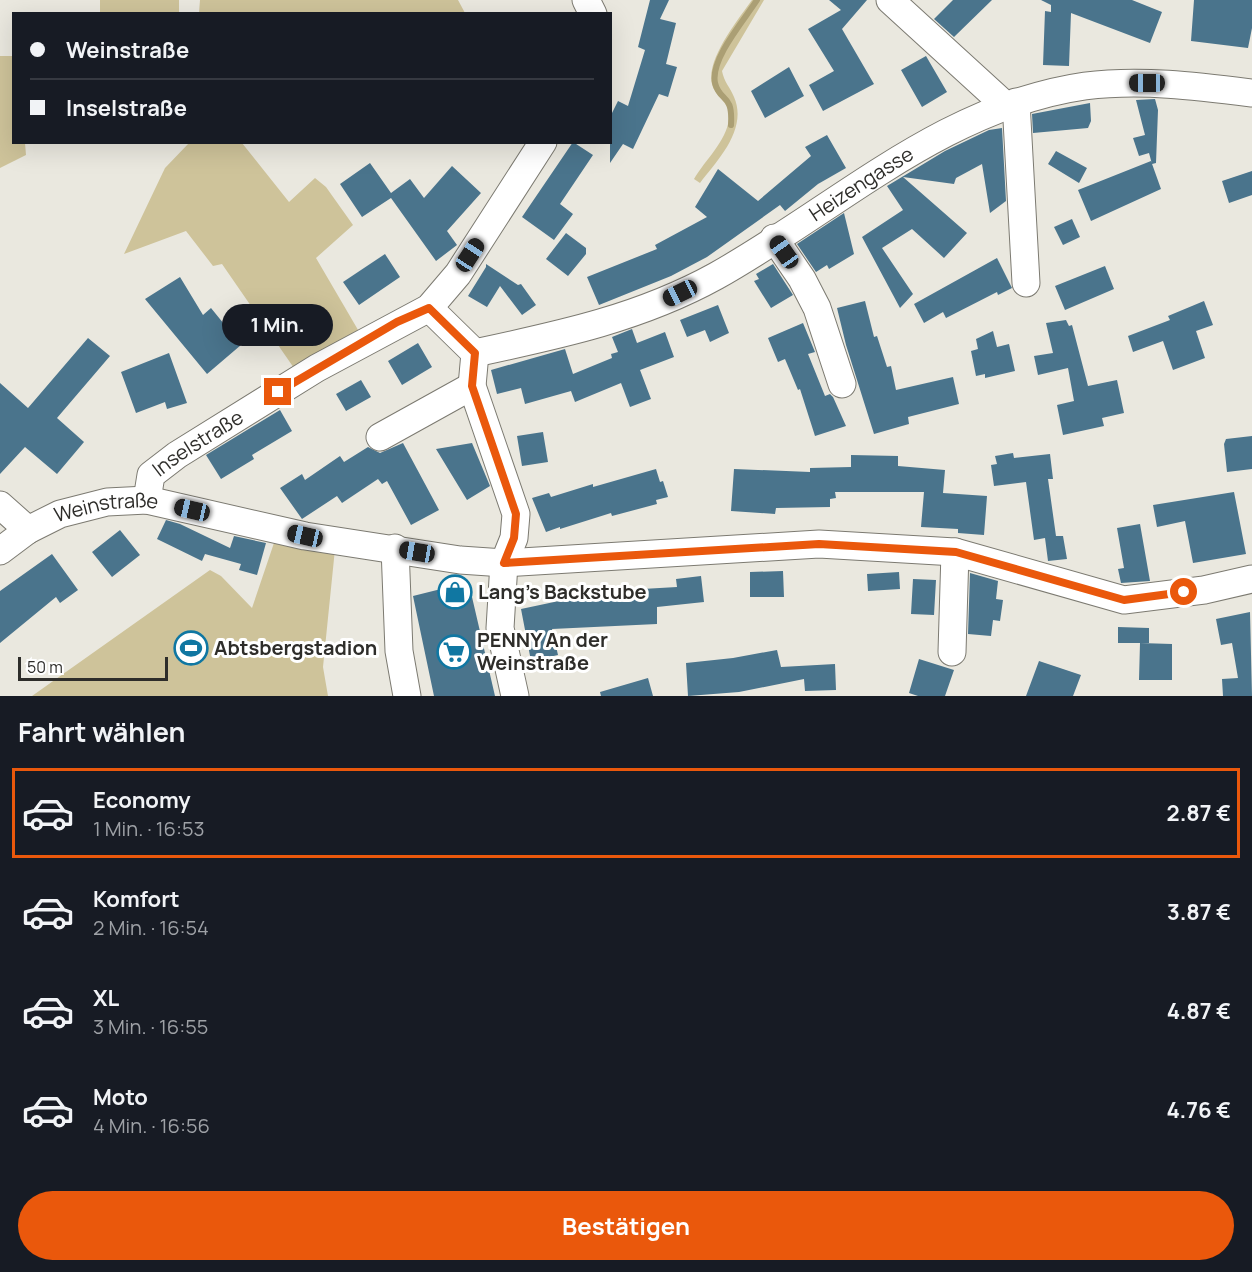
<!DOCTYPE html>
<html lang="de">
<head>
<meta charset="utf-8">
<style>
	:root { --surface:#171b24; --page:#242831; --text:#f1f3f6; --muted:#9ea1a6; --line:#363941; --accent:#ea580c }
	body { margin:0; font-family:Manrope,sans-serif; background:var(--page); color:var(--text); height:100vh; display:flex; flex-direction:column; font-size:22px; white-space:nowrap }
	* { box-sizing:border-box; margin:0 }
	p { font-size:20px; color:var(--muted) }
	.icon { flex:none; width:33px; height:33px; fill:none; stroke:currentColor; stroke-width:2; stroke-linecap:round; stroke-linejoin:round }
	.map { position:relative; height:696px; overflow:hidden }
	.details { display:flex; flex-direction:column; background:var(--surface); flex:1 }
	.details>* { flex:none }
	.guide { position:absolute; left:12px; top:12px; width:600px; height:132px; border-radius:0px; box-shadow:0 6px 24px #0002; display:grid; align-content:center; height:132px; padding:0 18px; background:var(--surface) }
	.scale { position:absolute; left:18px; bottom:15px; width:150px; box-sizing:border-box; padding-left:6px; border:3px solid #2e2d2a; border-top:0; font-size:16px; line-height:21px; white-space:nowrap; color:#2e2d2a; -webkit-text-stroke:4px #fff; paint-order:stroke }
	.end { position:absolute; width:27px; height:27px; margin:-14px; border:8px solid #ea580c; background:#fff; box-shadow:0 0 0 3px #fff }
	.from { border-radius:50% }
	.bubble { position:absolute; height:42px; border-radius:21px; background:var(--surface); box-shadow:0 6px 24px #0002; font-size:20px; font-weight:700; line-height:42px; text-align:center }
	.car { position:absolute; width:18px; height:36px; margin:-18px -9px; border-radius:8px; box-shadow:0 0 4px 2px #0007; background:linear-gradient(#222 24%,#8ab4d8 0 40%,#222 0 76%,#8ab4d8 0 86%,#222 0) }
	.guide b { display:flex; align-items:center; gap:21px; height:57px; font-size:22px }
	.guide b+b { border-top:2px solid var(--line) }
	.guide i { width:15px; height:15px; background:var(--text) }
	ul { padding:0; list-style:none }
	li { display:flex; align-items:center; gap:18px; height:90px; margin:0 12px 9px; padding:0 6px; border:3px solid transparent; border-radius:0px }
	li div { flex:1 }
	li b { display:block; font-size:22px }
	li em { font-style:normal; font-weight:700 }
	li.current { border-color:var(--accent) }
	li>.icon { width:54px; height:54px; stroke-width:1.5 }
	h2 { padding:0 18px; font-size:27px; line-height:72px }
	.primary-button { display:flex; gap:12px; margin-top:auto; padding:12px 18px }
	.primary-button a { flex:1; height:69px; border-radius:36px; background:var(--accent); color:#fff; font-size:24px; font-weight:700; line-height:69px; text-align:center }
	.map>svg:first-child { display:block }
	.green { fill:#cec39a }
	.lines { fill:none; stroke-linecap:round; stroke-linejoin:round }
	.stream { stroke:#ab9f74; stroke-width:6 }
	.building { fill:#4a748c }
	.minor-casing { stroke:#7c7a71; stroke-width:29 }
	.minor { stroke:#fff; stroke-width:27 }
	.route { stroke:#ea580c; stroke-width:8 }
	.labels { text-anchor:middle; stroke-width:6; stroke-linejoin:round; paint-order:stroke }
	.street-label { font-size:20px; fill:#2e2d2a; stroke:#fff }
	.poi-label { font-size:20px; font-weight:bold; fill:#2e2d2a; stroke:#fff; text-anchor:start }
</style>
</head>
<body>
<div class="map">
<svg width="1252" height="696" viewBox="0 0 1252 696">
	<rect width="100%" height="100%" fill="#eae8df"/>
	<path class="green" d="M100,0H179V13H100Z
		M200,0H458L465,13H199Z
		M752,0H764L722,71C724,82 730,87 734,97C748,129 718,160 700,183L694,179C705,160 726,142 729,119C731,105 721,101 715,91C699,67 738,20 752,0Z
		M0,56H13L14,142L25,143L26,155L0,168Z
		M189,143H242L289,202L315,178L326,187L353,225L316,258L361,335L296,371L222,264L213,266L186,231L124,254L165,168Z
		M275,540L335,549L323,667L328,696H32L210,570L221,576L252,608Z"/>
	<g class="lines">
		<path class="stream" d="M731,125C733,92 720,103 715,83C710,59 745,19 757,0"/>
	</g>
	<path class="building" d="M650,0H669L660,19L676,23L666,64L677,67L668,97L659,94L633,149L623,144L610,163V117L618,101L628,106L645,50L638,47Z
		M829,0H867L842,29L874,84L823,111L809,85L834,71L808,29L841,10Z
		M953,0H992L954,37L934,19Z
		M1041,0H1132L1162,12L1150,43L1071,13L1069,66L1043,65L1045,11L1051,12V5Z
		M1194,0H1252V28L1248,48L1191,41Z
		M926,56L947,92L922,107L901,70Z
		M789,67L804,96L765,118L751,91Z
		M1155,99L1158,110L1156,163L1152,164L1149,153L1139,156L1133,138L1145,135L1136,100Z
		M1090,103L1091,121L1088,128L1033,133L1032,114Z
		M1002,128L1006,201L990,213L982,164L956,178L954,184L903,177L967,233L944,258L912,229L882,248L913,294L900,308L862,237L903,210L887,186L945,151L989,130Z
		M827,135L846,168L818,184L785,211L780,205L707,257L671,276L599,305L587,277L657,249L655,245L707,217L695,207L718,169L758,201L811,156L805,147Z
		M573,142L593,155L560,204L573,214L554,240L522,217Z
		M1056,151L1087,168L1079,183L1048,164Z
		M1151,161L1161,189L1091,221L1078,190Z
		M370,163L391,193L410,179L424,198L452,166L481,193L447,231L457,245L436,261L391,198L362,217L340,184Z
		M1252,171V195L1229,203L1222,181Z
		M844,213L854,254L829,269L827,265L816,272L797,244Z
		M1072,219L1080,237L1063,245L1054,227Z
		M566,233L586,248V254L568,276L546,259Z
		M385,254L400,277L359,305L343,282Z
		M997,258L1012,288L998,295L997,292L946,318L943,312L924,323L914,304Z
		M486,264L518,285L521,284L536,305L522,315L500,286L487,307L468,296L486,267Z
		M773,264L793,295L771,308L754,281L759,279L756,274Z
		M1105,266L1114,289L1065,310L1055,286Z
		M180,277L203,315L211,308L241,345L207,374L145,299Z
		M865,301L874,337L877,336L887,367L891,366L896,390L953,377L959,404L908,417L909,424L874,434L846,345L837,308Z
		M1204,301L1213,325L1196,331L1205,358L1173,370L1163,341L1133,352L1128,336L1170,320L1168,316Z
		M718,305L729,333L710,342L705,330L687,337L680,320Z
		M1066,320L1069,326L1072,325L1088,386L1117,380L1124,413L1102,418L1104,426L1063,435L1057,405L1074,401L1068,368L1038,375L1034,356L1053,353L1046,323Z
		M803,323L815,352L808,354L825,396L830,394L833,397L846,426L815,436L800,389L798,390L785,359L778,362L768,338Z
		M632,329L637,343L665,332L674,357L640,370L651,399L630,407L621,383L575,402L571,391L525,404L521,388L497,394L491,370L565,349L573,374L612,358L611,354L618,352L612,337Z
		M993,331L997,347L1009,344L1015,371L985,378V374L976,376L971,351L978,349L976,339Z
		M88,338L110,356L57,418L84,442L57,474L25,447L0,474V383L28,408Z
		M418,343L432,367L402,385L388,361Z
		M169,353L187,403L167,409L165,402L136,413L121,372Z
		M361,380L371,397L346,411L336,394Z
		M280,410L292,431L252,455L254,459L221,479L206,455Z
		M543,432L548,462L522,466L517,436Z
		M1252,436V469L1227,472L1224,444L1226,439Z
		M403,443L439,510L411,525L387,481L382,484L378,479L342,503L337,496L302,519L280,488L302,474L305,480L340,456L344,462L368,447L380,453Z
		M472,443L490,486L467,500L436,449Z
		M1013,453L1014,458L1050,454L1053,479H1048L1056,536H1063L1067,559L1048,561L1045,538L1034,540L1026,482L994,486L991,465L997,464L995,456Z
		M851,455L898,456V466L945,470L943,493L987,496L984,535L958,533V529L921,527L924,492H835L836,498L830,499V507L776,508L775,514L731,511L734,469L810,472V468L851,467Z
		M656,469L660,482L663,481L668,497L656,500L657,504L612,516L611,513L560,529V527L546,532L532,498L549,493L551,497L593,484V487Z
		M1234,492L1246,554L1193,563L1185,521L1157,527L1153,505Z
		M166,520L180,524L230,548L234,536L266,543L257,575L239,570L241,564L205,554L202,561L157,539Z
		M1140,524L1150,581L1121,583L1118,569L1124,568L1117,528Z
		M120,530L140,555L112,577L92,552Z
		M52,554L78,590L60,603L56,597L0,643V591Z
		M783,571L784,597H750V572Z
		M899,572L900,589L868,591L867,574Z
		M970,573L998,581L996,599L1003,600L1000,621L993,620L991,636L968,634Z
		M701,576L704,602L657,607V624L552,629L558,655L531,661L521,609L573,598V593L677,587L676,579Z
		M913,579L936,580L934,615L911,614Z
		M461,584L465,599L472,597L495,696H434L413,596Z
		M1250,612L1252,696H1223L1222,679L1238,678L1232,643L1221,645L1216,619Z
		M1118,627L1149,628V643H1118Z
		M1140,643L1172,644V680H1139Z
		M777,650L781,667L835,664L836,690L805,691L804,679L739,692L688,696L686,663L733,658Z
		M919,659L954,670L945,696H918L909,693Z
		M1039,661L1081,675L1073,696H1026Z
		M648,678L653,696H601L600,692Z"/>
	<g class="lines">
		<g class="minor-casing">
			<g id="minor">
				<path d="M586,0L593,14"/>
				<path d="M890,0L1006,106"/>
				<path d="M1016,102L1026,283"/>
				<path d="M774,238L802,279L817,308L842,384"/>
				<path d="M429,308L475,353L472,386L516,514L514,538L504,563L500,628L515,696"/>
				<path id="s1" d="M475,353C559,335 640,318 716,276C836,209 944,106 1085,86C1140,79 1196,86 1252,93"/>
				<path d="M380,437L472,386"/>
				<path id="s2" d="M147,500L151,475L177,455L317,368L429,308L458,274L543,142"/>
				<path d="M0,505L28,530"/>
				<path d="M395,548L399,651L407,696"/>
				<path id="s3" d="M0,551L28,530L60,514L107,502L147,500L305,536L460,560L504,563L819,544L955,552L1124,600L1204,590L1252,579"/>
				<path d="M952,652L955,552"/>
			</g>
		</g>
		<use href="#minor" class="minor"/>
	</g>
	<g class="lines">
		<path class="route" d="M278,392L397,322L429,308L475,353L472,386L516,514L514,538L504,563L819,544L956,552L1124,600L1184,592"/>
	</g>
	<defs>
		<g id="shop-ring" transform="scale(1.725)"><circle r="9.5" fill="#fff" stroke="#1077a2" stroke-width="1.5"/><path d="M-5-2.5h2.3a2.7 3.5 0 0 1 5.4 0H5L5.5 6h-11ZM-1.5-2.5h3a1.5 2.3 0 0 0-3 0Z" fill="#1077a2"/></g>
		<g id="stadium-ring" transform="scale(1.725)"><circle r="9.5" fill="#fff" stroke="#1077a2" stroke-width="1.5"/><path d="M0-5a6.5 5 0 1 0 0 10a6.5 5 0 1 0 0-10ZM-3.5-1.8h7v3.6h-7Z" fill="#1077a2"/></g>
		<g id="supermarket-ring" transform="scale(1.725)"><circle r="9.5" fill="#fff" stroke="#1077a2" stroke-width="1.5"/><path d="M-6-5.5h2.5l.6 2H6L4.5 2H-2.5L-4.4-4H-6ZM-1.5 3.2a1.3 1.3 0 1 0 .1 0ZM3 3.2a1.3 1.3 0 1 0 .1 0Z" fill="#1077a2"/></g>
	</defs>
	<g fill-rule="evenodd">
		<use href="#shop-ring" x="455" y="592"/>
		<use href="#stadium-ring" x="191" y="648"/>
		<use href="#supermarket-ring" x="454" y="652"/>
	</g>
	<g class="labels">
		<g class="street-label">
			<text dy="7" stroke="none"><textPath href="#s1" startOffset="426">Heizengasse</textPath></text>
			<text dy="7" stroke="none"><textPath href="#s2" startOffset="82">Inselstraße</textPath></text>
			<text dy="7" stroke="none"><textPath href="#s3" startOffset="118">Weinstraße</textPath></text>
		</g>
		<g class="poi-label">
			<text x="478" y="599">Lang's Backstube</text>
			<text x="477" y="647">PENNY An der<tspan x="477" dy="23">Weinstraße</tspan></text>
			<text x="214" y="655">Abtsbergstadion</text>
		</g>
	</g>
</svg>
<div class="scale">50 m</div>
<i class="end from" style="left:1184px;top:592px"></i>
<i class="end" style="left:278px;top:392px"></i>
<div class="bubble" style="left:222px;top:304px;width:111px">1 Min.</div>
<i class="car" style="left:1147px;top:83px;rotate:270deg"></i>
<i class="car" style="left:784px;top:252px;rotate:325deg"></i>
<i class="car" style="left:470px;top:255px;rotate:33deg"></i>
<i class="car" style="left:680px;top:293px;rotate:244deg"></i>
<i class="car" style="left:192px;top:510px;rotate:283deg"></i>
<i class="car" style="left:305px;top:536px;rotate:283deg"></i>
<i class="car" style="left:417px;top:552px;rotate:280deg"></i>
<div class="guide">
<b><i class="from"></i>Weinstraße</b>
<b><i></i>Inselstraße</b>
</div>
</div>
<section class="details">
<h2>Fahrt wählen</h2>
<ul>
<li class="current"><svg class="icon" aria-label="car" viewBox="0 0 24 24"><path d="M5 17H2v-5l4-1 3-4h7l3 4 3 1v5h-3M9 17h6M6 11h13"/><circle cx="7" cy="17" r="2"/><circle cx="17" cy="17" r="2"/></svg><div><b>Economy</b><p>1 Min. · 16:53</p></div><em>2.87 €</em></li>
<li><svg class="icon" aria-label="car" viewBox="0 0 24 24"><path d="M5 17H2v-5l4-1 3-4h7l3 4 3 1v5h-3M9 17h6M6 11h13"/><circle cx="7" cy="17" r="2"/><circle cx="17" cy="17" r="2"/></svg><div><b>Komfort</b><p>2 Min. · 16:54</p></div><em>3.87 €</em></li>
<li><svg class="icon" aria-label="car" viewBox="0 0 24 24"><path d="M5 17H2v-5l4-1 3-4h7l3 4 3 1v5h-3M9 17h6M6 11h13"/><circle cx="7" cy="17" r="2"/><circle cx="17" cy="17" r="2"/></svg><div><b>XL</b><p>3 Min. · 16:55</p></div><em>4.87 €</em></li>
<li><svg class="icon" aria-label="car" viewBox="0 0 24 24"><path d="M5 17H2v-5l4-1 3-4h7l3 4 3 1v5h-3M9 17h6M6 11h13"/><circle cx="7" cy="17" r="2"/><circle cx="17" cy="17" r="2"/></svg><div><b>Moto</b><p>4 Min. · 16:56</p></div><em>4.76 €</em></li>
</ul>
<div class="primary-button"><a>Bestätigen</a></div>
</section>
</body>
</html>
